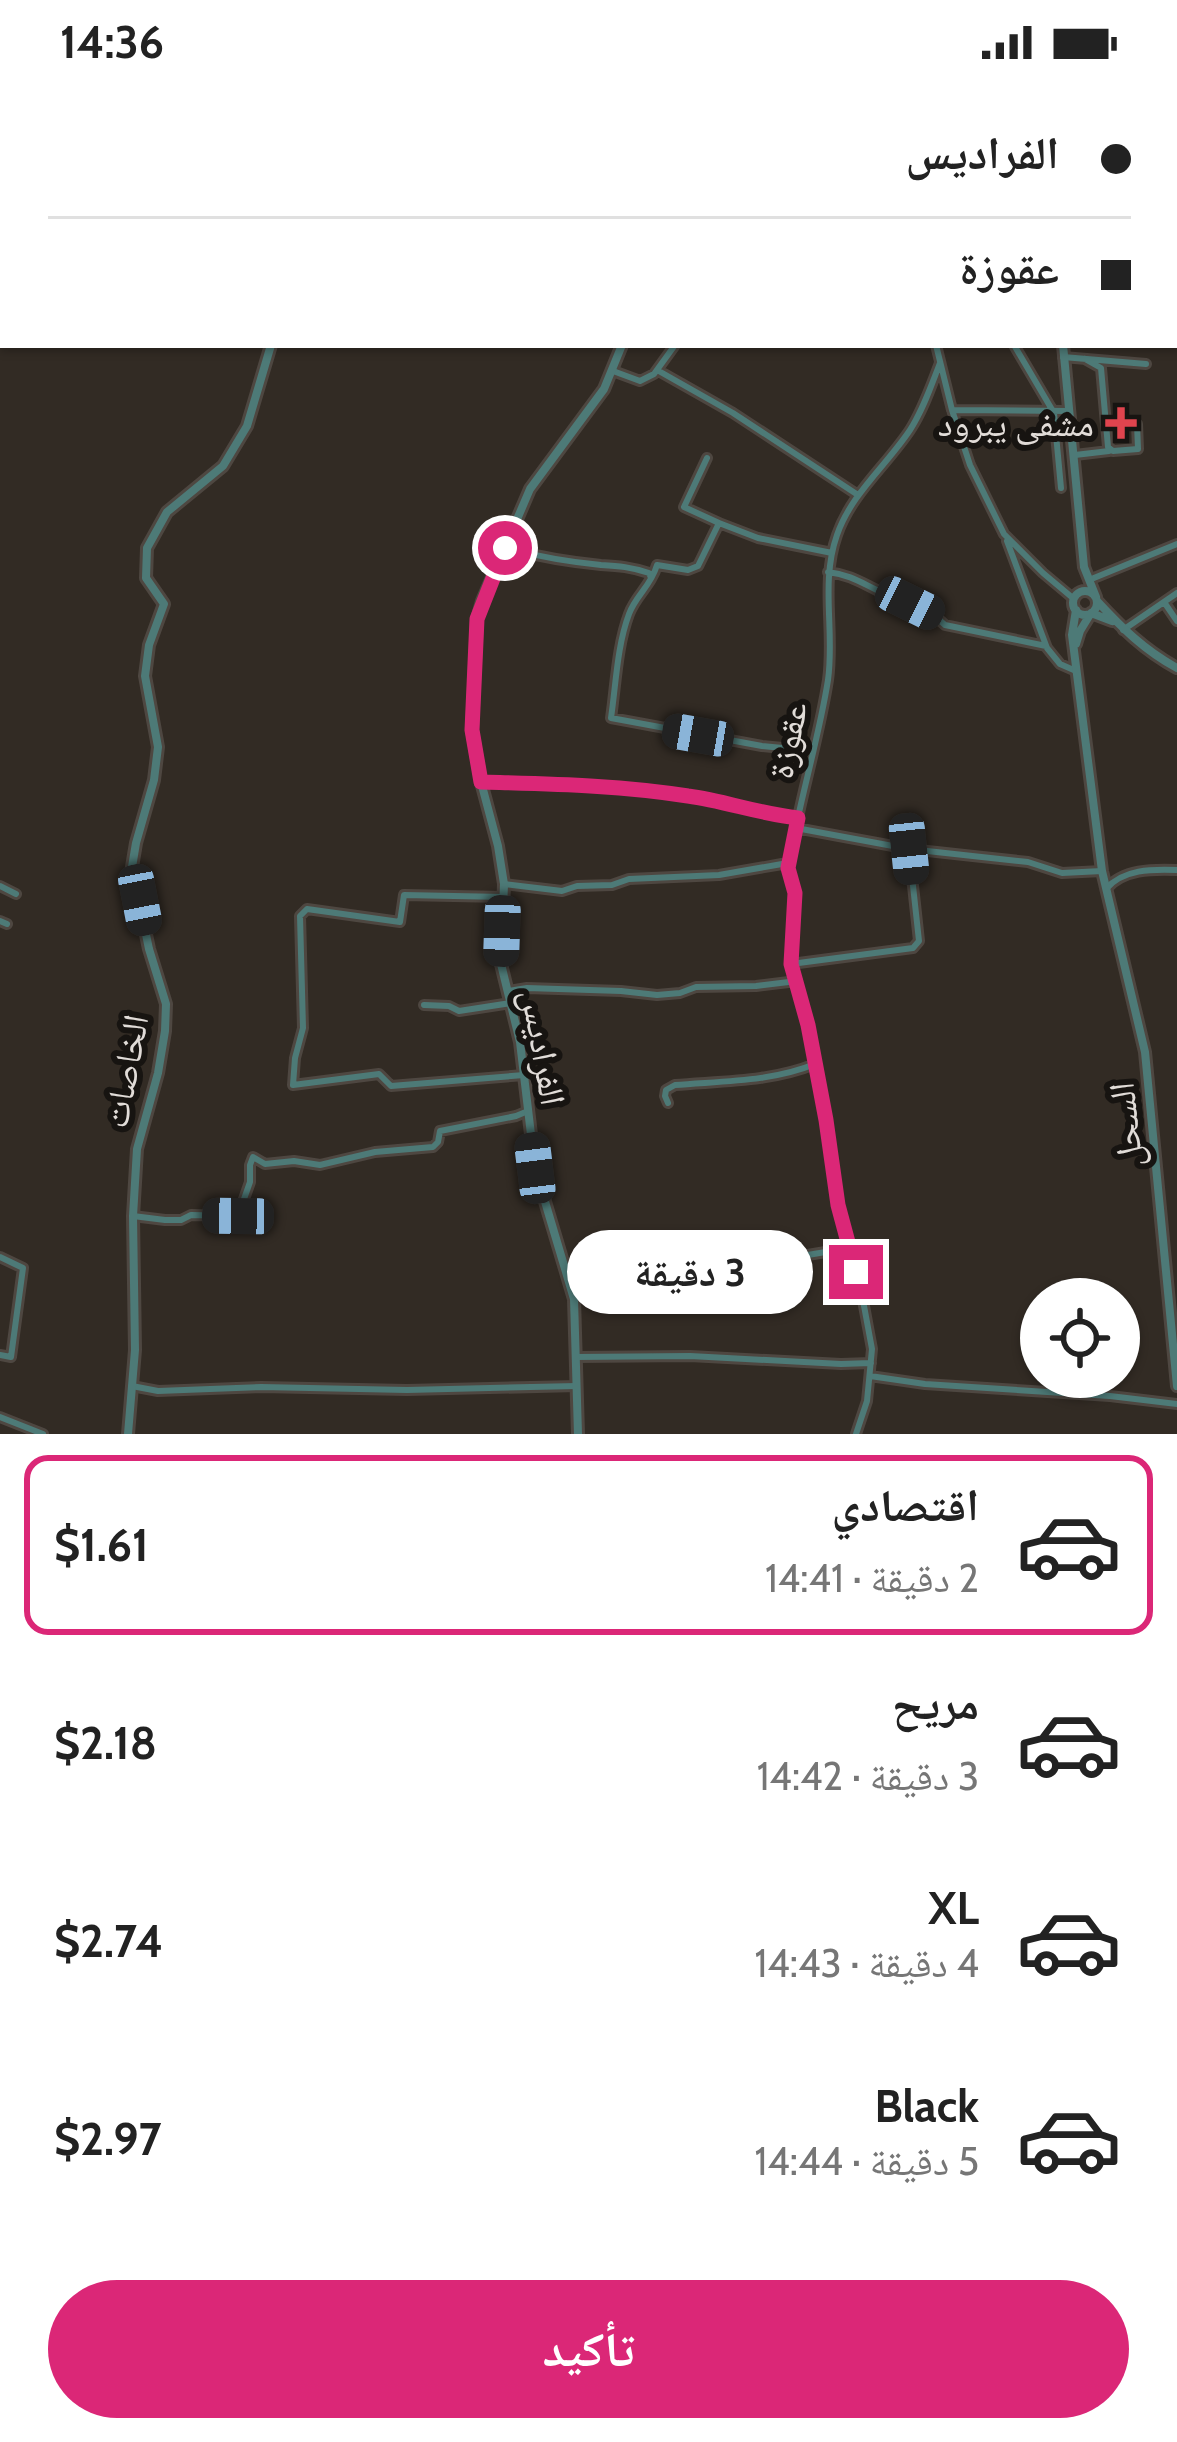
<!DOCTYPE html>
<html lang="ar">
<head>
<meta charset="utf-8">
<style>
	:root { --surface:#fff; --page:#f2f2f2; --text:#222; --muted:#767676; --line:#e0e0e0; --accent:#db2777 }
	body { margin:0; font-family:Cabin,"Noto Naskh Arabic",sans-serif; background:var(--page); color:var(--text); direction:rtl; height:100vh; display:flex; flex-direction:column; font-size:45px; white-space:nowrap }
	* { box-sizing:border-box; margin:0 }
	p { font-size:39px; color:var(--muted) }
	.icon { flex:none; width:66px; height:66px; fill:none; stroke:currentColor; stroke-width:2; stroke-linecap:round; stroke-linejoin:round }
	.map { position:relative; height:1350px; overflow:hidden; direction:ltr }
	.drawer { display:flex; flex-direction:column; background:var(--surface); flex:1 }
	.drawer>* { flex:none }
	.guide { position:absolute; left:0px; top:0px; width:1179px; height:264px; box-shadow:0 3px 9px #0004; direction:rtl; display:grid; align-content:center; height:264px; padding:0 48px; background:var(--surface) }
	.buttons { position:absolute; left:1020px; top:1194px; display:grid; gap:24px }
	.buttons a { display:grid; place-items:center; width:120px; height:120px; border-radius:50%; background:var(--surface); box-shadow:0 3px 9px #0004; font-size:60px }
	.end { position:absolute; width:54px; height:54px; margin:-27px; border:15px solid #db2777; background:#fff; box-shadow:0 0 0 6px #fff }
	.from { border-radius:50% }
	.bubble { position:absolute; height:84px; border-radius:42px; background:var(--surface); box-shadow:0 3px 9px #0004; font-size:39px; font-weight:800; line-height:84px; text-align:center; direction:rtl }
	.car { position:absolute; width:36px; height:72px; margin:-36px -18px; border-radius:15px; box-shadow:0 0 9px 3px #0007; background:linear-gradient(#222 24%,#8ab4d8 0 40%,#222 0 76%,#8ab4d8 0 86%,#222 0) }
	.guide b { display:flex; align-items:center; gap:42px; height:114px; font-size:45px }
	.guide b+b { border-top:3px solid var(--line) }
	.guide i { width:30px; height:30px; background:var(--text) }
	ul { padding:21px 0 0; list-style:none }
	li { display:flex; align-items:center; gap:36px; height:180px; margin:0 24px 18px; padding:0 24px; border:6px solid transparent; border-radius:24px }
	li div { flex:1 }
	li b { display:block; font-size:45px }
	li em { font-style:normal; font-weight:800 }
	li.on { border-color:var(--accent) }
	li>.icon { width:108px; height:108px; stroke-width:1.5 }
	.button { display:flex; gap:24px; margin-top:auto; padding:24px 48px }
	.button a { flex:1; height:138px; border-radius:72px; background:var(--accent); color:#fff; font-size:48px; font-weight:800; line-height:138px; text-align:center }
	.status { display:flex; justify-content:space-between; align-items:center; height:84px; padding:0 60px; background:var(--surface); direction:ltr }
	.status svg { height:33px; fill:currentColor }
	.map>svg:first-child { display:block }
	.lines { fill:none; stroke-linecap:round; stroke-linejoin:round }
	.minor-casing { stroke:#4e4741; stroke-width:12 }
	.tertiary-casing { stroke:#4e4741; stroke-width:14 }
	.minor { stroke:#4d7a77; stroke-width:6 }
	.tertiary { stroke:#4d7a77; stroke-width:8 }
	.route { stroke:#db2777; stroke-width:15 }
	.health-dot { fill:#e0444e; stroke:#171411; stroke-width:4.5 }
	.labels { text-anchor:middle; stroke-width:12; stroke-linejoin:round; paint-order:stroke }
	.poi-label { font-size:36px; fill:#e1dcd8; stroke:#171411; text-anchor:end }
	.street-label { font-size:36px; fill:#e1dcd8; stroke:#171411 }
</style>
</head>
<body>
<div class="status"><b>14:36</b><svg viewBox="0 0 49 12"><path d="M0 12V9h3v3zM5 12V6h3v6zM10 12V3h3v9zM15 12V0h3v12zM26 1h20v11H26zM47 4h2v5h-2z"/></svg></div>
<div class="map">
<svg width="1177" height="1350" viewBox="0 0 1177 1350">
	<rect width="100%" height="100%" fill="#322b24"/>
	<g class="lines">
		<g class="minor-casing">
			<path id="minor" d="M1145,0V3
				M50,3V0
				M697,3V0
				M847,3L858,0
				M876,3V0
				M0,86L3,84
				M1176,95H1177
				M1176,251H1177
				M936,261L952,326L970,381L1004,450L1043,489L1074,515
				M1014,261L1054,329L1061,404
				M1063,273L1146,280
				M1085,275L1101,284L1108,363L1113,367L1138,365L1137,340
				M657,286L733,329L858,411
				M613,287L640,297L654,290L675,261
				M952,326L1067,327
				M1075,371L1109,367
				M707,374L684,423L719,439
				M1007,457L1047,564L1060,580L1076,587
				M505,464C536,472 569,478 601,481C619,482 631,483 649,489L651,494
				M828,488C852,491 863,500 883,509C905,520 927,524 945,541L1046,562
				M1089,496L1177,460
				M1164,518L1177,537
				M1123,546L1177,509
				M813,667L762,662L611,634C616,600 617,562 629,530C636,511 651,502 657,481L688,486L698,482L719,439L758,454L832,469
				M481,698C550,700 619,701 688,712C725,717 760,730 798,733
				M909,765L1028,778L1062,789L1102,787
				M504,800L562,807L577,802L612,801L629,795L719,791L782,780L788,784
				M0,802L16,810
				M1106,805C1123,785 1152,785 1177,786
				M504,813L404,811L400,838L307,825L300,832L303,944L295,974L293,1001L379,990L391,1002L524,991
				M0,837L7,840
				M791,880L913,864L919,857L909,765L796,744
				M508,907L527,904L621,907L657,911L680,909L696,903L756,902L797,897
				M424,921L449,922L459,927L511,919
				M668,1019L665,1012L666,1006L675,1001C721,997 771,998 815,980
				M133,1132L165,1136H181L191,1131L238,1132L250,1098V1081L253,1073L265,1080L294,1077L320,1081L375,1068L433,1063L438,1058L440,1047L516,1032L528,1027
				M716,1172L796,1173L849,1164
				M0,1173L23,1184L11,1273L0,1271
				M576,1273L690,1272L841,1280L871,1279
				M870,1292L925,1300L1110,1312L1177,1320
				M132,1302L158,1307L261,1303L407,1306L577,1302
				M0,1333L43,1350
				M856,1350L867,1317L872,1265L862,1211L838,1121L826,1036L808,941L791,880L795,809L788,784C798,721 818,659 828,596C835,547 820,499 837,451C851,410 886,382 910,346C923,326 931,302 940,279"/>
		</g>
		<g class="tertiary-casing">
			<path id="tertiary" d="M1034,0V3
				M262,3L263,0
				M578,3L579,0
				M1063,261L1084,483L1096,513
				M1073 519a12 12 0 1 1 24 0a12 12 0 1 1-24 0Z
				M1097,517C1122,544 1144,566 1177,584
				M1076,526L1072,551L1102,787L1145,968L1177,1302
				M1076,560L1080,547L1091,529L1112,537
				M128,1350L135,1266L133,1132L137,1065L158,989L165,947L166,920L149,865L132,783L136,759L154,696L158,663L145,592L149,561L164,520L146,494L147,464L167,428L223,382L247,342L271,261
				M578,1350L574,1215L535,1084L520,958L501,880L504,800L498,762L481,698L472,646L477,535L482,517L530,405L604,305L622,261"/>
		</g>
		<use href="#minor" class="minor"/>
		<use href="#tertiary" class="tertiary"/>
	</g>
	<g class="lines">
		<path class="route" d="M505,464L477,535L472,646L481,698C550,700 619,701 688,712C725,717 760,730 798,734L788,784L795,809L791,880L808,941L826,1036L838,1121L856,1188"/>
	</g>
	<path class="health-dot" d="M1115 321h12v12h12v12h-12v12h-12v-12h-12v-12h12z"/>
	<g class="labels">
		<g class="poi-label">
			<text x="1094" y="352">مشفى يبرود</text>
		</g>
		<g class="street-label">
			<text transform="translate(787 656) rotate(-78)" y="13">عقوزة</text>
			<text transform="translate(544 963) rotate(80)" y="13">الفراديس</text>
			<text transform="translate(125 987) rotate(-79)" y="13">الخاصات</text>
			<text transform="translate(1125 1041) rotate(-96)" y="13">السحل</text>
		</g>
	</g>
</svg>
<div class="buttons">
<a><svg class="icon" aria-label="locate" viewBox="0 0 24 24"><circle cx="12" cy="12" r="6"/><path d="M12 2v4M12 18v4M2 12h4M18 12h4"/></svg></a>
</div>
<i class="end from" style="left:505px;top:464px"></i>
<i class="end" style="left:856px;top:1188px"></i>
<div class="bubble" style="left:567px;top:1146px;width:246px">3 دقيقة</div>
<i class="car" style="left:910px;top:519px;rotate:116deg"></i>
<i class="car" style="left:698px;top:651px;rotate:280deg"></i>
<i class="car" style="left:909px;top:765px;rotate:174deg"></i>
<i class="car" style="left:140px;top:816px;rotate:169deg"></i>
<i class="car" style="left:502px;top:847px;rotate:182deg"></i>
<i class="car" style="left:535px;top:1084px;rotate:353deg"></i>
<i class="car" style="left:238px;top:1132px;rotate:271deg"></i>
<div class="guide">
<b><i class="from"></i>الفراديس</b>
<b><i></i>عقوزة</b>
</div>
</div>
<section class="drawer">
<ul>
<li class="on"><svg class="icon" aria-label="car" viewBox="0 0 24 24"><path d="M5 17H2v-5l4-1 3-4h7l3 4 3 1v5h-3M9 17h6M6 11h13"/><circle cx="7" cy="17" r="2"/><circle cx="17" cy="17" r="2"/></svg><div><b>اقتصادي</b><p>2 دقيقة · 14:41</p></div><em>$1.61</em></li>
<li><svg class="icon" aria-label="car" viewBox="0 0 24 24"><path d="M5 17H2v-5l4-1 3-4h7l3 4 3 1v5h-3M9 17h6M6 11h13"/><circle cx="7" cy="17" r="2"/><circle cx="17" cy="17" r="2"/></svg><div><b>مريح</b><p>3 دقيقة · 14:42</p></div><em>$2.18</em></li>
<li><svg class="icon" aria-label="car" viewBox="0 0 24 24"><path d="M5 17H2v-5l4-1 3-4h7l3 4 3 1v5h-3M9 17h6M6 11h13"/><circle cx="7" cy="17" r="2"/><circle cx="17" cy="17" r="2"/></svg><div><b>XL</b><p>4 دقيقة · 14:43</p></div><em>$2.74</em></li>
<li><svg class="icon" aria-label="car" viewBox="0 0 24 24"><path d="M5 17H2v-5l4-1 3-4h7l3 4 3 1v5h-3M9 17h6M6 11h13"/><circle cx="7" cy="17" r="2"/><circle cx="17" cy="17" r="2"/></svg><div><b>Black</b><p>5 دقيقة · 14:44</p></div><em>$2.97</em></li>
</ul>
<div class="button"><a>تأكيد</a></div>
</section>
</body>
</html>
